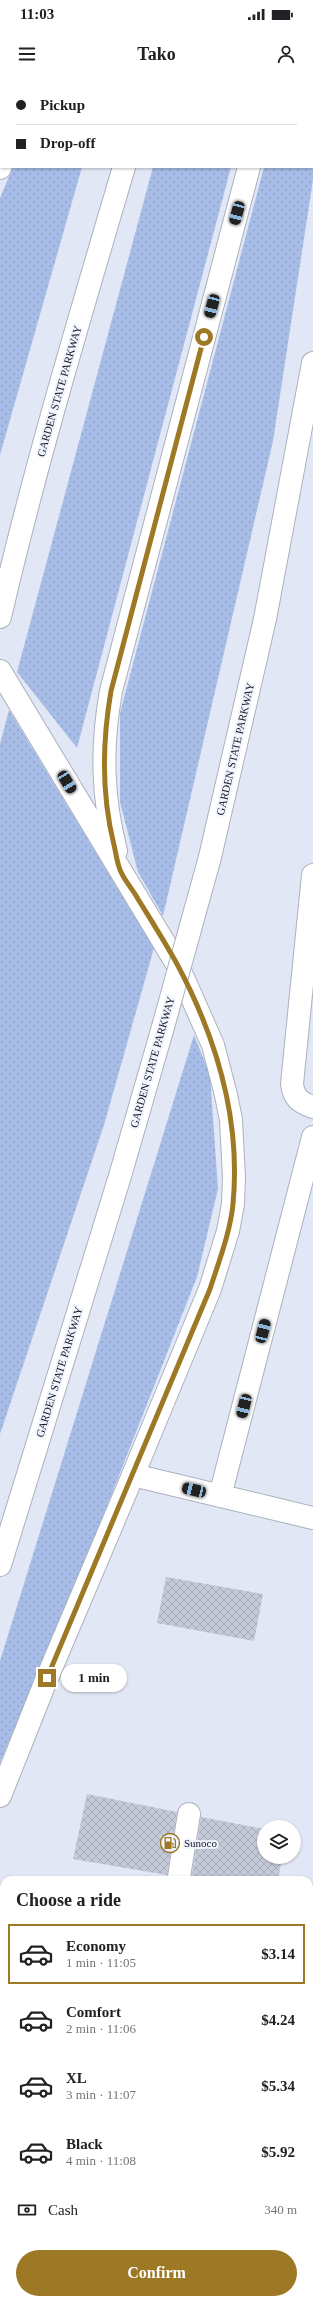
<!DOCTYPE html>
<html lang="en">
<head>
<meta charset="utf-8">
<style>
	:root { --surface:#fff; --page:#f2f2f2; --text:#202124; --muted:#757577; --line:#e0e0e0; --accent:#9e7925 }
	body { margin:0; font-family:"Times New Roman",serif; background:var(--page); color:var(--text); height:100vh; display:flex; flex-direction:column; font-size:15px; white-space:nowrap }
	* { box-sizing:border-box; margin:0 }
	p { font-size:13px; color:var(--muted) }
	.icon { flex:none; width:22px; height:22px; fill:none; stroke:currentColor; stroke-width:2; stroke-linecap:round; stroke-linejoin:round }
	.map { position:relative; flex:1; overflow:hidden }
	.drawer { position:absolute; left:0px; top:1796px; width:313px; height:428px; display:flex; flex-direction:column; background:var(--surface); border-radius:12px 12px 0 0; box-shadow:0 1px 3px #0004 }
	.drawer>* { flex:none }
	.top-card { position:absolute; left:0px; top:0px; width:313px; height:88px; box-shadow:0 1px 3px #0004; display:grid; align-content:center; height:88px; padding:0 16px; background:var(--surface) }
	.buttons { position:absolute; left:257px; top:1740px; display:grid; gap:8px }
	.buttons a { display:grid; place-items:center; width:44px; height:44px; border-radius:50%; background:var(--surface); box-shadow:0 1px 3px #0004; font-size:20px }
	.end { position:absolute; width:18px; height:18px; margin:-9px; border:5px solid #9e7925; background:#fff; box-shadow:0 0 0 2px #fff }
	.from { border-radius:50% }
	.bubble { position:absolute; height:28px; border-radius:14px; background:var(--surface); box-shadow:0 1px 3px #0004; font-size:13px; font-weight:700; line-height:28px; text-align:center }
	.car { position:absolute; width:12px; height:24px; margin:-12px -6px; border-radius:5px; box-shadow:0 0 3px 1px #0007; background:linear-gradient(#222 24%,#8ab4d8 0 40%,#222 0 76%,#8ab4d8 0 86%,#222 0) }
	.top-card b { display:flex; align-items:center; gap:14px; height:38px; font-size:15px }
	.top-card b+b { border-top:1px solid var(--line) }
	.top-card i { width:10px; height:10px; background:var(--text) }
	ul { padding:0; list-style:none }
	li { display:flex; align-items:center; gap:12px; height:60px; margin:0 8px 6px; padding:0 8px; border:2px solid transparent; border-radius:0px }
	li div { flex:1 }
	li b { display:block; font-size:15px }
	li em { font-style:normal; font-weight:700 }
	li.on { border-color:var(--accent) }
	li>.icon { width:36px; height:36px; stroke-width:1.5 }
	h2 { padding:0 16px; font-size:18px; line-height:48px }
	.pay { display:flex; align-items:center; gap:10px; height:44px; padding:0 16px; font-size:15px }
	.pay p { margin-inline-start:auto }
	.action { display:flex; gap:8px; margin-top:auto; padding:8px 16px }
	.action a { flex:1; height:46px; border-radius:24px; background:var(--accent); color:#fff; font-size:16px; font-weight:700; line-height:46px; text-align:center }
	.status { display:flex; justify-content:space-between; align-items:center; height:28px; padding:0 20px; background:var(--surface); direction:ltr }
	.status svg { height:11px; fill:currentColor }
	header { display:flex; justify-content:space-between; align-items:center; height:52px; padding:0 16px; background:var(--surface); font-size:18px; font-weight:700 }
	.map>svg:first-child { display:block }
	.grass { fill:url(#grass-dots) }
	.building { fill:url(#building-cross-hatch) }
	.lines { fill:none; stroke-linecap:round; stroke-linejoin:round }
	.minor-casing { stroke:#abb1be; stroke-width:24 }
	.highway-casing { stroke:#abb1be; stroke-width:24 }
	.minor { stroke:#fff; stroke-width:22 }
	.highway { stroke:#fff; stroke-width:22 }
	.highway-bridge-casing { stroke:#abb1be; stroke-width:24; stroke-linecap:butt }
	.highway-bridge { stroke:#fff; stroke-width:22 }
	.route { stroke:#9e7925; stroke-width:5 }
	.labels { text-anchor:middle; stroke-width:4; stroke-linejoin:round; paint-order:stroke }
	.street-label { font-size:11px; fill:#121418; stroke:#eff4ff }
	.poi-label { font-size:11px; fill:#121418; stroke:#eff4ff; text-anchor:start }
</style>
</head>
<body>
<div class="status"><b>11:03</b><svg viewBox="0 0 49 12"><path d="M0 12V9h3v3zM5 12V6h3v6zM10 12V3h3v9zM15 12V0h3v12zM26 1h20v11H26zM47 4h2v5h-2z"/></svg></div>
<header><svg class="icon" aria-label="menu" viewBox="0 0 24 24"><path d="M4 6h16M4 12h16M4 18h16"/></svg>Tako<svg class="icon" aria-label="person" viewBox="0 0 24 24"><circle cx="12" cy="8" r="4"/><path d="M4 21q1-7 8-7t8 7"/></svg></header>
<div class="map">
<svg width="313" height="2224" viewBox="0 0 313 2224">
	<defs>
		<pattern id="grass-dots" width="8" height="8" patternUnits="userSpaceOnUse"><rect width="8" height="8" fill="#a7bde7"/><path d="M2 2h.1M6 6h.1" fill="none" stroke="#8fa2c5" stroke-width="1.8" stroke-linecap="round"/></pattern>
		<pattern id="building-cross-hatch" width="8" height="8" patternUnits="userSpaceOnUse"><rect width="8" height="8" fill="#c4cad7"/><path d="M0 0l8 8M0 8l8-8" fill="none" stroke="#a7adb8"/></pattern>
	</defs>
	<rect width="100%" height="100%" fill="#e1e7f4"/>
	<path class="grass" d="M287,0H313V100L273,361L163,836L138,792L120,722V633L264,87H312V1Z
		M13,87H82L0,375V118Z
		M153,87H231L77,668L17,592Z
		M9,630L154,868L104,1045L0,1354V664Z
		M194,955L210,995L218,1109L197,1197L92,1464L0,1683V1581Z"/>
	<path class="building" d="M166,1497L263,1514L254,1561L157,1543Z
		M87,1714L177,1732L167,1795L73,1779Z
		M201,1737L264,1749V1777H282L278,1800H193L192,1795Z"/>
	<g class="lines">
		<g class="minor-casing">
			<path id="minor" d="M313,795L292,1004C294,1018 299,1022 313,1027
				M220,1416L313,1057
				M0,1716L47,1598L133,1395L313,1438
				M181,1800L179,1797L189,1734
				M2,1969L4,1961
				M309,1990L313,2000
				M309,2025L313,2026"/>
		</g>
		<g class="highway-casing">
			<path id="highway" d="M35,1V0
				M149,1V0
				M272,1V0
				M0,88L1,85
				M0,537C35,386 80,236 124,87
				M0,591L177,884L213,965L226,1015L231,1040L234,1097L233,1124L228,1151L210,1209L133,1395
				M116,771C102,716 101,667 111,611L249,87
				M210,777L265,539L313,283
				M0,1485L120,1096L163,947"/>
		</g>
		<use href="#minor" class="minor"/>
		<use href="#highway" class="highway"/>
		<g class="highway-bridge-casing">
			<path id="highway-bridge" d="M163,947L210,777"/>
		</g>
		<use href="#highway-bridge" class="highway-bridge"/>
	</g>
	<g class="lines">
		<path class="route" d="M47,1598L210,1209C219,1181 230,1153 233,1124C241,1040 216,957 177,884C165,862 151,840 138,819C133,810 125,801 121,792C117,784 116,773 114,765C101,713 102,663 111,611L204,257"/>
	</g>
	<defs>
		<g id="fuel-ring" transform="scale(1)"><circle r="9.5" fill="#eff4ff" stroke="#9e7925" stroke-width="1.5"/><path d="M-5.5-6h7V0h2V4h1.3V-2.5L3-4.5l.8-.8L6-3V5H2.5V1h-1V6h-7ZM-4.2-4.7v3.2H.2V-4.7Z" fill="#9e7925"/></g>
	</defs>
	<g fill-rule="evenodd">
		<use href="#fuel-ring" x="170" y="1763"/>
	</g>
	<g class="labels">
		<g class="street-label">
			<text transform="translate(59 311) rotate(-74)" y="4">GARDEN STATE PARKWAY</text>
			<text transform="translate(235 669) rotate(-77)" y="4">GARDEN STATE PARKWAY</text>
			<text transform="translate(152 982) rotate(-74)" y="4">GARDEN STATE PARKWAY</text>
			<text transform="translate(59 1292) rotate(-73)" y="4">GARDEN STATE PARKWAY</text>
		</g>
		<g class="poi-label">
			<text x="184" y="1767">Sunoco</text>
		</g>
	</g>
</svg>
<div class="buttons">
<a><svg class="icon" aria-label="layers" viewBox="0 0 24 24"><path d="M12 4l9 5-9 5-9-5zM3 14l9 5 9-5"/></svg></a>
</div>
<i class="end from" style="left:204px;top:257px"></i>
<i class="end" style="left:47px;top:1598px"></i>
<div class="bubble" style="left:61px;top:1584px;width:66px">1 min</div>
<i class="car" style="left:237px;top:133px;rotate:195deg"></i>
<i class="car" style="left:212px;top:226px;rotate:195deg"></i>
<i class="car" style="left:67px;top:702px;rotate:149deg"></i>
<i class="car" style="left:263px;top:1251px;rotate:14deg"></i>
<i class="car" style="left:244px;top:1326px;rotate:194deg"></i>
<i class="car" style="left:194px;top:1410px;rotate:283deg"></i>
<div class="top-card">
<b><i class="from"></i>Pickup</b>
<b><i></i>Drop-off</b>
</div>
<section class="drawer">
<h2>Choose a ride</h2>
<ul>
<li class="on"><svg class="icon" aria-label="car" viewBox="0 0 24 24"><path d="M5 17H2v-5l4-1 3-4h7l3 4 3 1v5h-3M9 17h6M6 11h13"/><circle cx="7" cy="17" r="2"/><circle cx="17" cy="17" r="2"/></svg><div><b>Economy</b><p>1 min · 11:05</p></div><em>$3.14</em></li>
<li><svg class="icon" aria-label="car" viewBox="0 0 24 24"><path d="M5 17H2v-5l4-1 3-4h7l3 4 3 1v5h-3M9 17h6M6 11h13"/><circle cx="7" cy="17" r="2"/><circle cx="17" cy="17" r="2"/></svg><div><b>Comfort</b><p>2 min · 11:06</p></div><em>$4.24</em></li>
<li><svg class="icon" aria-label="car" viewBox="0 0 24 24"><path d="M5 17H2v-5l4-1 3-4h7l3 4 3 1v5h-3M9 17h6M6 11h13"/><circle cx="7" cy="17" r="2"/><circle cx="17" cy="17" r="2"/></svg><div><b>XL</b><p>3 min · 11:07</p></div><em>$5.34</em></li>
<li><svg class="icon" aria-label="car" viewBox="0 0 24 24"><path d="M5 17H2v-5l4-1 3-4h7l3 4 3 1v5h-3M9 17h6M6 11h13"/><circle cx="7" cy="17" r="2"/><circle cx="17" cy="17" r="2"/></svg><div><b>Black</b><p>4 min · 11:08</p></div><em>$5.92</em></li>
</ul>
<div class="pay"><svg class="icon" aria-label="cash" viewBox="0 0 24 24"><path d="M3 7h18v10H3z"/><circle cx="12" cy="12" r="2"/></svg>Cash<p>340 m</p></div>
<div class="action"><a>Confirm</a></div>
</section>
</div>
</body>
</html>
